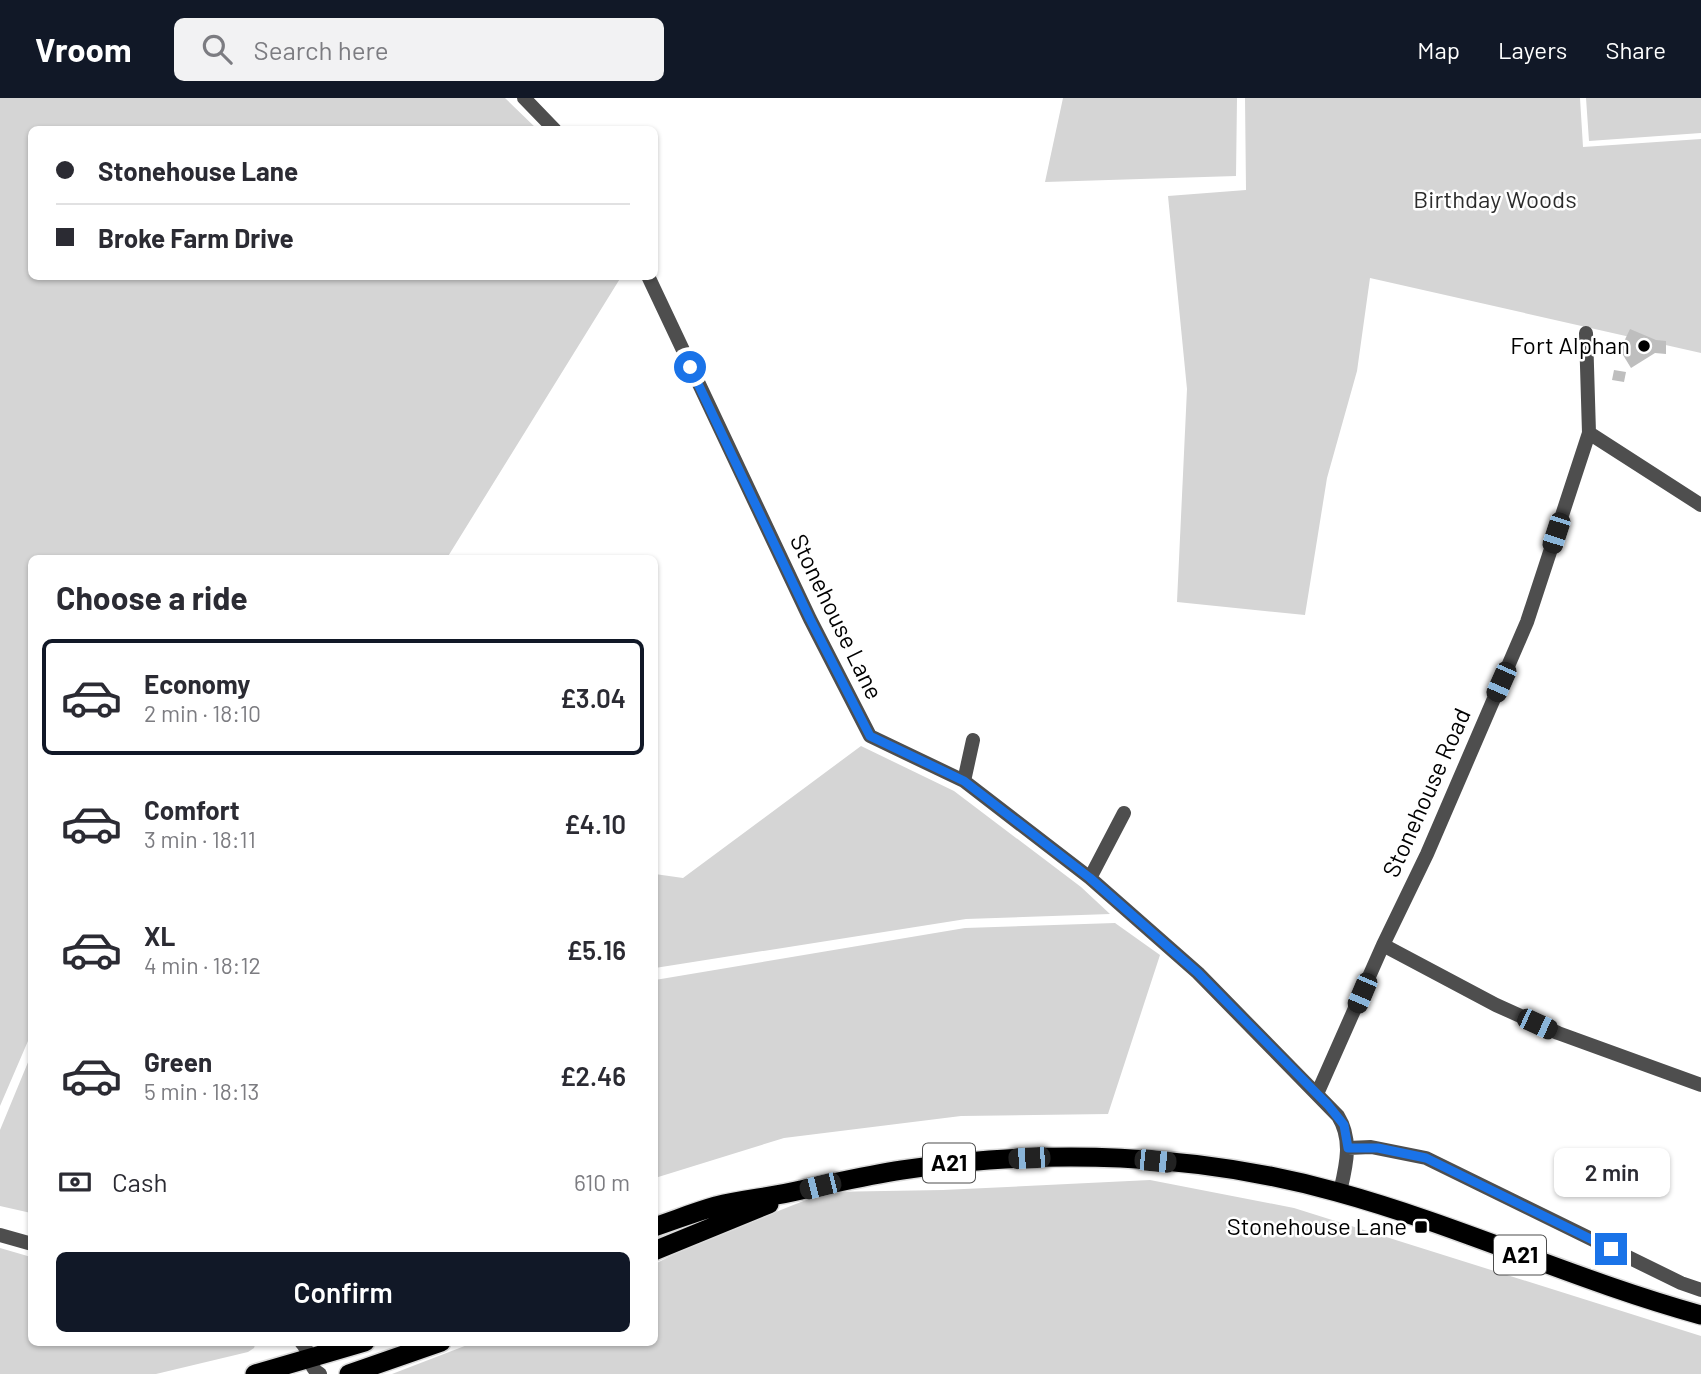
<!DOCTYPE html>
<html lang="en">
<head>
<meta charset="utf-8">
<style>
	:root { --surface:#fff; --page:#f2f2f3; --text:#2b2b33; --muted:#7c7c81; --line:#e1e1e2; --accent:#111827 }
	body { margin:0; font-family:Barlow,sans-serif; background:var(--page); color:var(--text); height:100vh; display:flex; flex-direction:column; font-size:26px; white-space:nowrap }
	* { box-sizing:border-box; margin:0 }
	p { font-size:23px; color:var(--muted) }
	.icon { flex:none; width:38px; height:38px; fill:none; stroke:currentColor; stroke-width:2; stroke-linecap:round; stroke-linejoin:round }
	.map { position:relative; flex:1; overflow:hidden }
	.sheet { position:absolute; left:28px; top:457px; width:630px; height:791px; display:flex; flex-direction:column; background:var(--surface); border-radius:10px; box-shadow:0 2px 5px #0004 }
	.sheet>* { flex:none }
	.guide { position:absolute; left:28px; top:28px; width:630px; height:154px; border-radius:10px; box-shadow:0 2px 5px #0004; display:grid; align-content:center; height:154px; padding:0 28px; background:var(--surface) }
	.end { position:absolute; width:32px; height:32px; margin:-16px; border:9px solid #1a73e8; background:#fff; box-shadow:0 0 0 4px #fff }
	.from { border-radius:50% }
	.bubble { position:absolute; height:49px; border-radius:10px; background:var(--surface); box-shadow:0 2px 5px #0004; font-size:23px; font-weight:600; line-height:49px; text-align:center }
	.car { position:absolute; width:21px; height:42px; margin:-21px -10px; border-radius:9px; box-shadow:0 0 5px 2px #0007; background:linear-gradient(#222 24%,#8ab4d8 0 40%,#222 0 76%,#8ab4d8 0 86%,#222 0) }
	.guide b { display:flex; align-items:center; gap:24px; height:66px; font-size:26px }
	.guide b+b { border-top:2px solid var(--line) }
	.guide i { width:18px; height:18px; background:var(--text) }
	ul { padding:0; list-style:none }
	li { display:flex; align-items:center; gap:21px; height:116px; margin:0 14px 10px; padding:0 14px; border:4px solid transparent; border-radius:10px }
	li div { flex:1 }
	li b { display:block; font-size:26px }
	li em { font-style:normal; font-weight:600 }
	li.selected { border-color:var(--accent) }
	li>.icon { width:63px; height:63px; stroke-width:1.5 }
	h2 { padding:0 28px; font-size:32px; line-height:84px }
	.pay { display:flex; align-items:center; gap:18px; height:77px; padding:0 28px; font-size:26px }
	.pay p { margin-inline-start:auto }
	.primary-button { display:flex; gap:14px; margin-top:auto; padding:14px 28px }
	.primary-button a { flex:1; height:80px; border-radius:10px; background:var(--accent); color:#fff; font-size:28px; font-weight:600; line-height:80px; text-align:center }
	header { display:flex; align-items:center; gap:42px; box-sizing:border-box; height:98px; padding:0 35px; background:var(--accent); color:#fff }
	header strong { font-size:33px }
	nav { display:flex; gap:38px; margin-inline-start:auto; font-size:24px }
	.search { width:490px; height:63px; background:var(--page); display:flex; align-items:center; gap:18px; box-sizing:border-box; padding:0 24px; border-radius:10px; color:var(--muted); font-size:26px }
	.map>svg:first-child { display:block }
	.green { fill:#d5d5d5 }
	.building { fill:#bebebe }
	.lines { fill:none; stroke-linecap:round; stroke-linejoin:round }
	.trunk-casing { stroke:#dbdbdb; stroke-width:22 }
	.minor { stroke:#4e4e4e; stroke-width:14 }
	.tertiary { stroke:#4e4e4e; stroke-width:14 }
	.trunk { stroke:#000; stroke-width:19 }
	.route { stroke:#1a73e8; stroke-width:9 }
	.poi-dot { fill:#000; stroke:#fff; stroke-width:2.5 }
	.labels { text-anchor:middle; stroke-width:5; stroke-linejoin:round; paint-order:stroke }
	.shield { fill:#fff; stroke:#4c4c4c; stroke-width:2 }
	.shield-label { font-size:23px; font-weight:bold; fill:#000 }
	.park-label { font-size:24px; fill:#2c2c2c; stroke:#fff }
	.poi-label { font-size:24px; fill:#000; stroke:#fff; text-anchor:end }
	.street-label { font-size:24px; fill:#000; stroke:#fff }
</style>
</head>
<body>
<header>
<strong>Vroom</strong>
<div class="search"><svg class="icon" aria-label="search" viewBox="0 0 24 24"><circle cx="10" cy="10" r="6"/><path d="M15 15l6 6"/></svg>Search here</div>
<nav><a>Map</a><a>Layers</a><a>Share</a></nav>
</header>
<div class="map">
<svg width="1701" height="1276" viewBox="0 0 1701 1276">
	<rect width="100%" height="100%" fill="#fff"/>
	<path class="green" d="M0,0H505L537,31L32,32V178L621,179L447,460H32L31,936L0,1008Z
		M1063,0H1237L1236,78L1045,84Z
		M1245,0H1580L1583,49L1701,41V255L1370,180L1357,273L1327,380L1305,517L1177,504L1187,291L1168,98L1246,92Z
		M1586,0H1701V35L1589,43Z
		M861,648L954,693L1081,789L1110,816L966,821L655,870V776L683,780Z
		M1115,825L1160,857L1108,1016L961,1018L784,1040L655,1080V882L965,830Z
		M31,957V1115L0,1108V1032Z
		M1150,1082L1294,1110L1701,1238V1276H392L475,1244H654L655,1166L688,1149L826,1094L943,1092Z
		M0,1150L31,1159L32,1244H256L254,1250L248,1254L156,1276H0Z"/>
	<path class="building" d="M1630,231L1656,242L1666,243V256L1655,255L1631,270L1620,252Z
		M1614,272L1626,274L1624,284L1612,282Z"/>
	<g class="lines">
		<g class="trunk-casing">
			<path id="trunk" d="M654,1129C675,1122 695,1114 716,1108C744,1101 773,1099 801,1092C835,1085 868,1077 902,1072C1045,1050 1197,1055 1337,1094C1461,1128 1577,1183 1701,1217
				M654,1153L769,1106
				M255,1276L365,1244
				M349,1276L441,1244"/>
		</g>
		<path class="minor" d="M524,0L555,32
			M648,178L810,521L870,638L964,683L1090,780L1198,875L1338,1018C1353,1042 1346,1068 1340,1094
			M1586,235L1589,335
			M964,683L973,642
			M1090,780L1124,715
			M1383,847L1496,907L1558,935L1701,987
			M1317,996L1383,847L1427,756L1527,524L1589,335L1701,407
			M1348,1050L1371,1049L1426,1060L1681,1185L1701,1192"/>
		<path class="tertiary" d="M0,1137L32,1146
			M301,1244C312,1254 307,1269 320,1276"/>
		<use href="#trunk" class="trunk"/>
	</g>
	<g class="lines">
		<path class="route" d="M690,269L810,521L870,638L964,683L1090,780L1198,875L1328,1007L1344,1027L1348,1050H1378L1426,1060L1611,1151"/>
	</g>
	<g class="poi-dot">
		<circle cx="1644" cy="248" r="7"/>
		<rect x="1414" y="1122" width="14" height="14" rx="3.5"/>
	</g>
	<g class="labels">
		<g class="shield">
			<rect x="923" y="1045.5" width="52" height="39" rx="5"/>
			<rect x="1494" y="1137.5" width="52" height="39" rx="5"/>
		</g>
		<g class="shield-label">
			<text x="949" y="1073">A21</text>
			<text x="1520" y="1165">A21</text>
		</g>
		<g class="park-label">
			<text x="1495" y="110">Birthday Woods</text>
		</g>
		<g class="poi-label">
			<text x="1630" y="256">Fort Alphan</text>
			<text x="1407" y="1137">Stonehouse Lane</text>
		</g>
		<g class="street-label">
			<text transform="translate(836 519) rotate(64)" y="8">Stonehouse Lane</text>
			<text transform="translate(1427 695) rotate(-66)" y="8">Stonehouse Road</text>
		</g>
	</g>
</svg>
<i class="end from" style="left:690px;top:269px"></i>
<i class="end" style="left:1611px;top:1151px"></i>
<div class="bubble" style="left:1554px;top:1050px;width:116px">2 min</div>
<i class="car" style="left:1556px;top:435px;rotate:198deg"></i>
<i class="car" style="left:1501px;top:584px;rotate:204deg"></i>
<i class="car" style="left:1362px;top:895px;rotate:203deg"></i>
<i class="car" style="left:1537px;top:926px;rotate:115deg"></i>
<i class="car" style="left:1029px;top:1060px;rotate:267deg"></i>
<i class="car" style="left:1155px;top:1063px;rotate:96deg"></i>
<i class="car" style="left:820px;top:1088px;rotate:256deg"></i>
<div class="guide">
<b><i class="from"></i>Stonehouse Lane</b>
<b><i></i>Broke Farm Drive</b>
</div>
<section class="sheet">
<h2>Choose a ride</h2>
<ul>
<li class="selected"><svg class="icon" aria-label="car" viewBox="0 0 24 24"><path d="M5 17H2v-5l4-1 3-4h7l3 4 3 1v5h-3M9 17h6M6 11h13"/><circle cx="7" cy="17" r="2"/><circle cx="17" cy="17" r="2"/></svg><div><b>Economy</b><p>2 min · 18:10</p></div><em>£3.04</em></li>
<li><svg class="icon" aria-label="car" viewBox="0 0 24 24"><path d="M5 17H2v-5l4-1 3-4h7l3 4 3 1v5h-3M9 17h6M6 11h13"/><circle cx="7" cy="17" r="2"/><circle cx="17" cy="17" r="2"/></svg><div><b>Comfort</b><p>3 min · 18:11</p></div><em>£4.10</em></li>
<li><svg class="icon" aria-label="car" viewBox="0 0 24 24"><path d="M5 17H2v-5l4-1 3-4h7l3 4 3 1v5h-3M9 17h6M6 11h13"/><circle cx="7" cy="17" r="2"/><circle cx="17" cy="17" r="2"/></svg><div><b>XL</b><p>4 min · 18:12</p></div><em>£5.16</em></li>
<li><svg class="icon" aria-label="car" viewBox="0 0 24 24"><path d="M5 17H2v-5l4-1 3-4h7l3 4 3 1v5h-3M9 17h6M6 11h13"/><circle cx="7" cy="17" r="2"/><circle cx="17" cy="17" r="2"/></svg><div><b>Green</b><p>5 min · 18:13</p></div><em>£2.46</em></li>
</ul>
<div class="pay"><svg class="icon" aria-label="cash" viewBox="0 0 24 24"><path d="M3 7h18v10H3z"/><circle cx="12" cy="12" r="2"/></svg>Cash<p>610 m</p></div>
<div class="primary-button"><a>Confirm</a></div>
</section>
</div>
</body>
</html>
